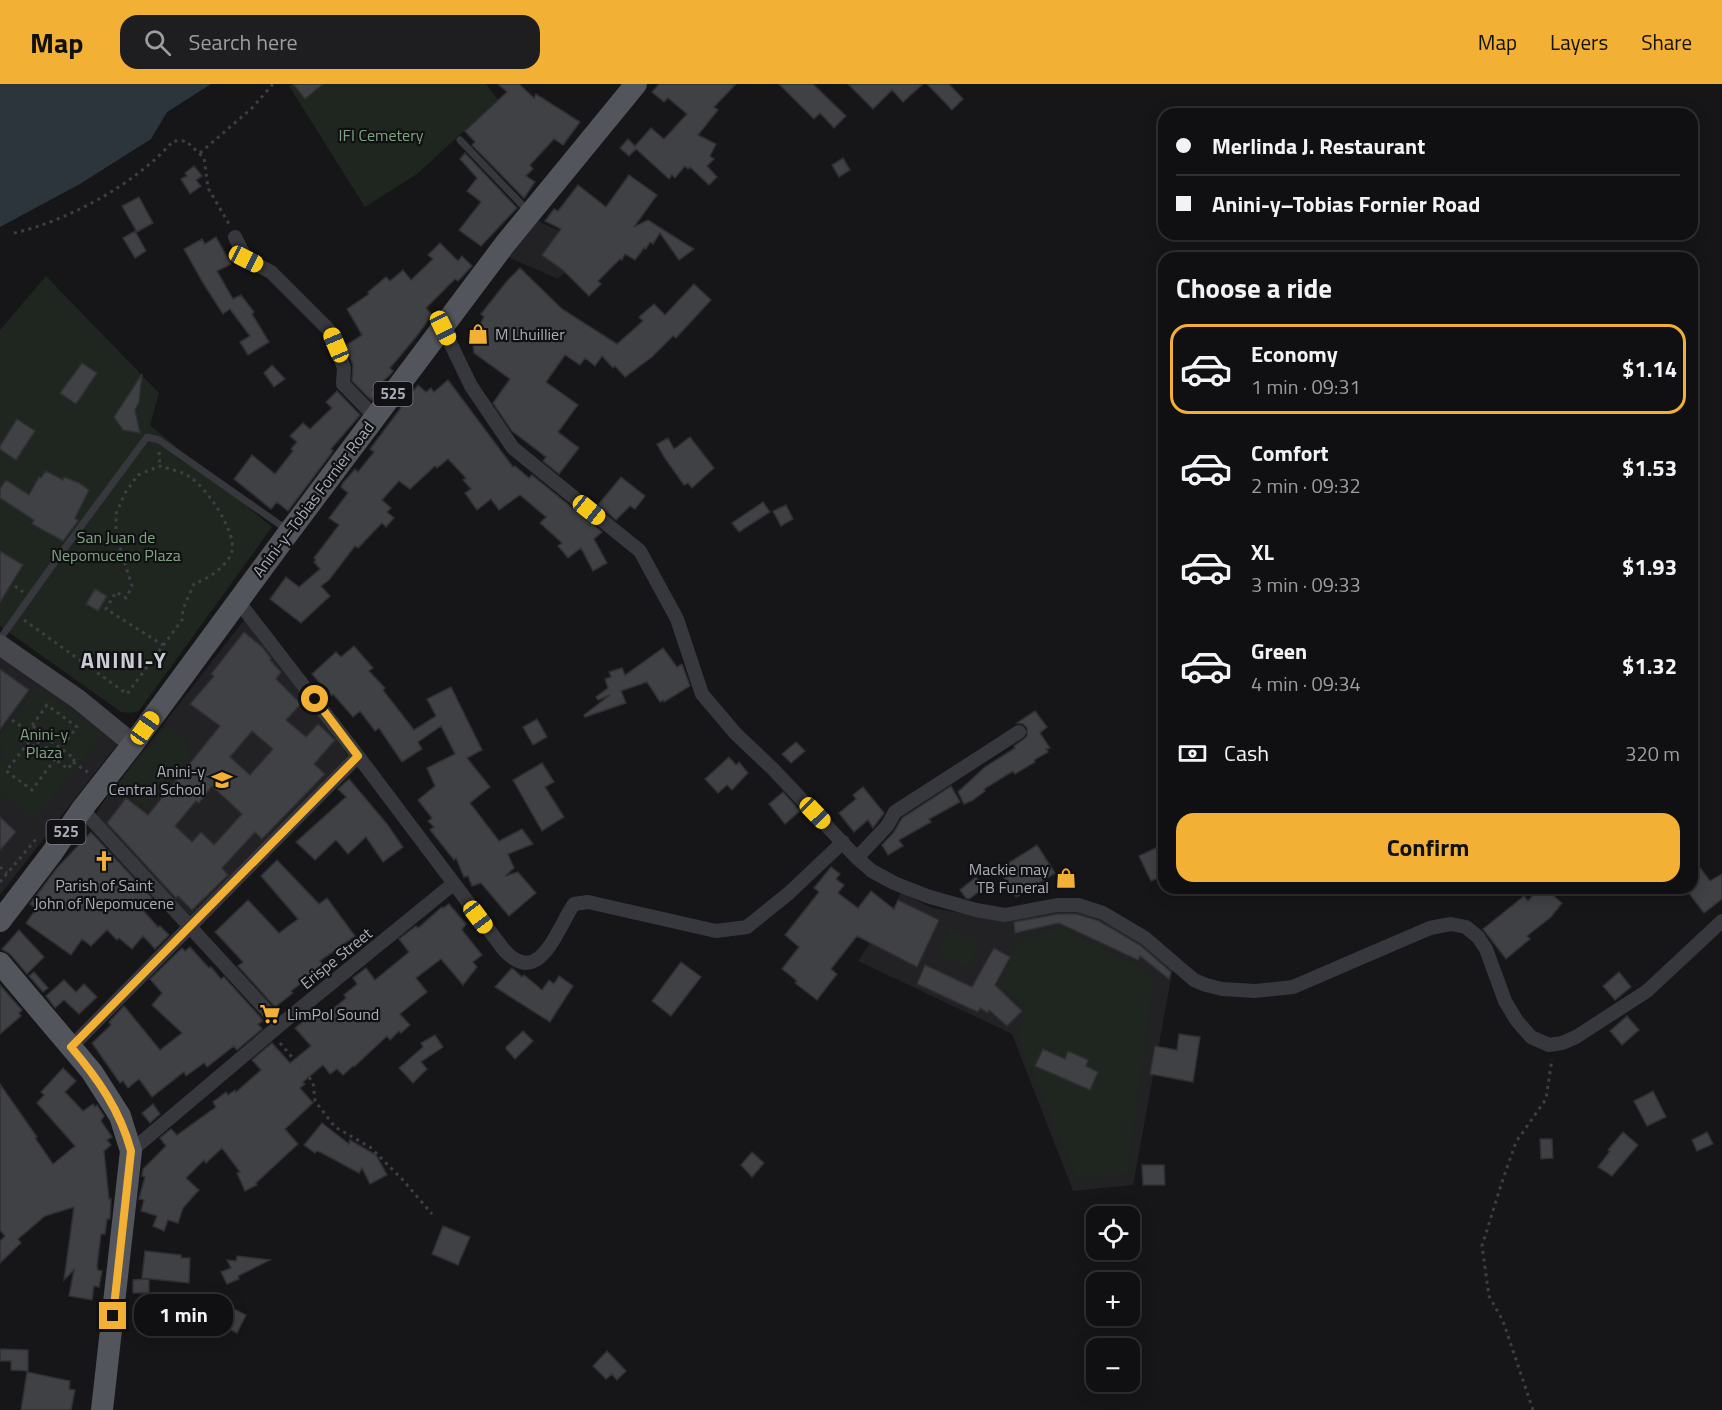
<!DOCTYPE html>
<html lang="en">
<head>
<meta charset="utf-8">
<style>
	:root { --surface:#101012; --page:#1e1e20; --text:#f1f3f6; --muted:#9c9d9f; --line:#303032; --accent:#f2b134 }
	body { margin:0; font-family:"Titillium Web",sans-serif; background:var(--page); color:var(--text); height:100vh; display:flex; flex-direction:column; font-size:22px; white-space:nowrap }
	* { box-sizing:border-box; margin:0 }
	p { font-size:20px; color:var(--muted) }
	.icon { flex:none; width:33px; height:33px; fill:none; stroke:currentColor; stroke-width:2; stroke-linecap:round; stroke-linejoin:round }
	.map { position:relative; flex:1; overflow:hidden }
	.sheet { position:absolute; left:1158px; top:168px; width:540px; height:642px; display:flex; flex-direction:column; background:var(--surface); border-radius:18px; box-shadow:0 3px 15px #0003,0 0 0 2px var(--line) }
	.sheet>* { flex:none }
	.guide { position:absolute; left:1158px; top:24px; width:540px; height:132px; border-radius:18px; box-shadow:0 3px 15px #0003,0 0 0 2px var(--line); display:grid; align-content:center; height:132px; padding:0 18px; background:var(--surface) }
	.buttons { position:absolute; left:1086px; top:1122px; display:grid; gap:12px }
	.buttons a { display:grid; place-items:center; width:54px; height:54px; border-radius:12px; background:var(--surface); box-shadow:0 3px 15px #0003,0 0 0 2px var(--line); font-size:30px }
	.end { position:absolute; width:27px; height:27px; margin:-14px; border:8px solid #f2b134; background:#111; box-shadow:0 0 0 3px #111 }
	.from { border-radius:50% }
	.bubble { position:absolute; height:42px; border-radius:18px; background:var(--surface); box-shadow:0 3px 15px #0003,0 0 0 2px var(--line); font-size:20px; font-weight:700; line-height:42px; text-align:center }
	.car { position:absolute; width:18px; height:36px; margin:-18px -9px; border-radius:8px; box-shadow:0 0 4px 2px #0007; background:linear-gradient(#f5c518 24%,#345 0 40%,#f5c518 0 76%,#345 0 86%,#f5c518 0) }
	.guide b { display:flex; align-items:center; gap:21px; height:57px; font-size:22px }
	.guide b+b { border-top:2px solid var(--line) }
	.guide i { width:15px; height:15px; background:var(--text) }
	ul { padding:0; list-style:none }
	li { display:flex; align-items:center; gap:18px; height:90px; margin:0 12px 9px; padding:0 6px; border:3px solid transparent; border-radius:18px }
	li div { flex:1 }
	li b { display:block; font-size:22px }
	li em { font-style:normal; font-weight:700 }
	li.active { border-color:var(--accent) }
	li>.icon { width:54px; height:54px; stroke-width:1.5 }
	h2 { padding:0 18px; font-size:27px; line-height:72px }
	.pay { display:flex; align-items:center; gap:15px; height:66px; padding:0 18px; font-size:22px }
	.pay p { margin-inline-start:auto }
	.cta { display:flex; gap:12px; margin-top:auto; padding:12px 18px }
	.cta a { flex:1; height:69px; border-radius:18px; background:var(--accent); color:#111; font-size:24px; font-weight:700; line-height:69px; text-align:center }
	header { display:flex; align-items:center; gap:36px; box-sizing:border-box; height:84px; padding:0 30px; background:var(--accent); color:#111 }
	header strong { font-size:28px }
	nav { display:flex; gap:33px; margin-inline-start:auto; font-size:21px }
	.search { width:420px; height:54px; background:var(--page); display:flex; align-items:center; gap:15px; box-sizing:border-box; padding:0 21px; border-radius:18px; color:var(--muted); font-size:22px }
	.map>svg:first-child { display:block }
	.built { fill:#222225 }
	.green { fill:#1e261f }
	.water { fill:#2c353c }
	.building { fill:#404145; stroke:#303034; stroke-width:1.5; fill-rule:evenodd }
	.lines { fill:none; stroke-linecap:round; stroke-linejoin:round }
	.path { stroke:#3d3f44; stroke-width:3; stroke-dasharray:3 4.5; stroke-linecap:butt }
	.lane { stroke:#37383d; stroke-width:7 }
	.street { stroke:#37383d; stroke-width:14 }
	.secondary { stroke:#45474d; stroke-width:20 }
	.primary { stroke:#53555c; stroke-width:22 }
	.route { stroke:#f2b134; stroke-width:8 }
	.labels { text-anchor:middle; stroke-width:4.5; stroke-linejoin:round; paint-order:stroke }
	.shield { fill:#111113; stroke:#7b7e86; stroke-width:1.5 }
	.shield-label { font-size:15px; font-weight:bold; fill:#a8adb8 }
	.park-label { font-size:16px; fill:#7fa381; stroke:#111113 }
	.poi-label { font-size:16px; fill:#a8adb8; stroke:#111113; text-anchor:start }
	.street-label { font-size:16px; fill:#a8adb8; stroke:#111113 }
	.district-label { font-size:22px; font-weight:bold; letter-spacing:1.5px; fill:#c9ccd4; stroke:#111113 }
</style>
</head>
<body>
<header>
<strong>Map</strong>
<div class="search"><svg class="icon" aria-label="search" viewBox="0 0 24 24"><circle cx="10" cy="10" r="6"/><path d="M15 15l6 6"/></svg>Search here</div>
<nav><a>Map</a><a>Layers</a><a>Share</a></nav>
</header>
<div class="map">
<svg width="1722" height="1326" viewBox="0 0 1722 1326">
	<rect width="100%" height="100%" fill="#161618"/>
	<path class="built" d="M538,137L590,161L558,195L508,173Z
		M244,536L276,571L348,672L190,836L95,733L101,721Z
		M0,572L73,620L119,658L0,811Z
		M901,808L932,824L1002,836L1068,822L1122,846L1145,859L1173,884L1133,1101L1073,1107L1012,950L858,877L895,821Z"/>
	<path class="green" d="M293,0H486L498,16L417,90L365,123L289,2Z
		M46,192L159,309L150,341L272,443L139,627L131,629L121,628L0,542V246Z
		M37,603L102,651L33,738L0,707V675L5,668L0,662V650Z
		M167,640L182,653L192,669L146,725L117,701Z
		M1059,843L1149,888L1153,899L1128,1089L1077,1095L1017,953L1026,926L999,901L1018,855Z
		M950,844L981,858L969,884L938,870Z"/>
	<path class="water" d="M0,0H211L167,28L151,55L80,100L0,143Z"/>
	<path class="building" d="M293,0H323L305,15Z
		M498,0H519L534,14L536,10L580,38L563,61L554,55L530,81L533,85L526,92L535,98L524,114L472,61L475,58L465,47L507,8Z
		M659,0H736L714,23L718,26L698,51L716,60L710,72L714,75L707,82L717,93L709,101L690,83L688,85L685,82L675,94L672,91L669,95L636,65L629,72L620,64L628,55L635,62L651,44L664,55L687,30L668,14L664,18L652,8Z
		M779,0H813L846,32L834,44L820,29L814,35Z
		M848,0H923L903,18L892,6L873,25Z
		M927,0H949L963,15L952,26Z
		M465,69L517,124L481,162L459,146L481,118L467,107L477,94L460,75Z
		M843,74L850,86L839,93L832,81Z
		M194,82L202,92L196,96L201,102L190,110L181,95L187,92L185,89Z
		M629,91L657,111L634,143L648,136L694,165L679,176L660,149L653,160L650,158L646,165L644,164L635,176L625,170L622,176L620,175L598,197L601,200L589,212L564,187L542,171L561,145L545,137L554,125L558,127L578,101L606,123Z
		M139,113L153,139L137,148L122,122Z
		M135,147L146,167L135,174L123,154Z
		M216,153L231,180L217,187L233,215L241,211L254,228L252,230L269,258L248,271L240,258L250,252L230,225L223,230L203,199L184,165L202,155L205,160Z
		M440,159L458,177L462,172L472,182L458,197L455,195L426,224L432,231L416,253L390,284L393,287L389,292L372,306L376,309L371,316L352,297L353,281L345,262L362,251L347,225L369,210L368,208L386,193L390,197L403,186L411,196L433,175L428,171Z
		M520,184L562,225L617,260L643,237L639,233L654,220L665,231L694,200L711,216L676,254L673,252L652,273L625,293L615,282L613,284L602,272L595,282L585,274L580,281L565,271L546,298L578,321L558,348L579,364L559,390L543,377L546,373L512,347L493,319L510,295L474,269L473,260L478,254L474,251L484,233L481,230L507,197Z
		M82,279L97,289L76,320L60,309Z
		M272,281L285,295L274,303L264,289Z
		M142,290L139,318L135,326L140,349L123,346L114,333Z
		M448,296L513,383L515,382L529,394L532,391L602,448L594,455L607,479L593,487L581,464L568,474L558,462L562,459L540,439L546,433L520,411L499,426L491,415L477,426L465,409L471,405L463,396L466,394L448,375L437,384L435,382L410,405L399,397L382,416L391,424L387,428L394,434L386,443L382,439L358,464L355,462L329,496L321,502L330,512L301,539L270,515L286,493L299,503L320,485L314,478L316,476L314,474L339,441L329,434L348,409L341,403L343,399L355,385L358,388L374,368L370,365L418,301L426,308L431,304L434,308Z
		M337,307L360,331L331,365L333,367L288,427L277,418L271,425L234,395L252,371L275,390L293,367L291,365L297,358L290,352L303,339L310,345L332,324L326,318Z
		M17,335L35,347L16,376L0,365V362Z
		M690,353L714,384L692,404L688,399L684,401L664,373L657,360L668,354L674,365Z
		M46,387L63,396L64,393L79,399L89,406L75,434L78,437L63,457L32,440L34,436L0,414V405L6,396L29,411L39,393L41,394Z
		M621,393L645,412L635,425L630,422L616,436L598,421Z
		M763,418L770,428L739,448L732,439Z
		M786,421L793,435L781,442L773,427Z
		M0,467L23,481L0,518Z
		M95,505L107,512L98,527L86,520Z
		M244,548L262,563L271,574L270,576L281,588L276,595L301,620L286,636L306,653L318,640L335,656L314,680L325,690L262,755L255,748L222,784L228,791L192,826L178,812L176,814L107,739L126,714L148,731L220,642L190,620L214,592L211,590ZM252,647L273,665L250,691L230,673ZM212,702L242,730L214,761L201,748L192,758L175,742L196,717L199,719Z
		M354,562L373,584L369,587L385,604L383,606L414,646L436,632L427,615L451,603L482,666L467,674L490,703L470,719L499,757L522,745L533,760L508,770L514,784L505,792L518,788L536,809L509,832L481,799L472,802L468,792L464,793L456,774L454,776L430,746L434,743L428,737L432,734L418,716L435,702L427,684L455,670L441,642L418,658L422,665L402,678L379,644L375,647L360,627L353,633L333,610L331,612L312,590L336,568L341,573Z
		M663,564L677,583L682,580L690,602L664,618L663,616L660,618L647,598L621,607L626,619L585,633L584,631L610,611L598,616L596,613L608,604L605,595L611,593L609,588L622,584L625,591Z
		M0,585L29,606L0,645Z
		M1035,627L1047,643L1040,649L1050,664L1046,665L1048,668L1034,676L1035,678L1015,690L1013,687L984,705L985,707L973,716L964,720L958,708L985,683L1015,664L1014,662L1024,655L1027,652V644L1023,640L1017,639Z
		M537,635L547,653L533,661L523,643Z
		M796,658L805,667L791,679L782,670Z
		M729,673L736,681L739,678L748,689L732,706L727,701L718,709L705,695Z
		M542,679L554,698L545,703L564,733L542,747L513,696Z
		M349,695L387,740L403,763L383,778L366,753L348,770L336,756L315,776L296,758L346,713L338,705Z
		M951,702L960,718L929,735L931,738L899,756L903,762L888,771L882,761L894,748L902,734Z
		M863,703L884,729L873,744L868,736L854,748L839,729L856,715L853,711Z
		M783,708L800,727L785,740L769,720Z
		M0,733L16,748L0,766Z
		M91,748L152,814L141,824L158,843L160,842L169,851L155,865L143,852L132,865L119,854L117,856L107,846L91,862L82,855L71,871L26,839L36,825L30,820L57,784Z
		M1164,760V791L1151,797L1139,772Z
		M1037,761L1055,789L1016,813L999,785Z
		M1692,773L1710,797L1722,790V815L1704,829L1685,804H1692Z
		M277,776L319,820L327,814L355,852L320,877L324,882L291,907L293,909L275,923L238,882L243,878L215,848L248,816L279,849L298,835L261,792Z
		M831,783L840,790L836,795L844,801L838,809L858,824L871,807L894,825L898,816L939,836L917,883L857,852L831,885L837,890L817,916L795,899L797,897L782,885L799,863L785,851L819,808L814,804Z
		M976,793L984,804L969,815L966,814L960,806Z
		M1539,804H1544L1562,819L1551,833L1527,852L1530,855L1506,875L1483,845L1524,812L1528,817Z
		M449,820L466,840L462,846L482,871L473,878L477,883L463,901L441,875L416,894L427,908L400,930L410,941L401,949L399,947L390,956L387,952L354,983L353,982L343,991L337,985L330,990L323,981L303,998L305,1000L300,1004L313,1019L285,1045L298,1060L256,1099L257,1101L245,1107L237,1089L240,1088L222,1064L206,1079L204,1076L186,1094L199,1106L183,1124L178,1139L168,1136L164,1147L153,1142L157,1132L141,1127L144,1116L139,1115L145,1093L142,1092L143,1085L166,1062L160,1054L171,1045L177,1051L216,1023L213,1018L226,1008L228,1011L235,1006L236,1008L261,986L252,976L272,959L290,979L311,962L295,944L315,928L321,935L346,914L344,911L357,900L353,894L366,884L375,896L409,868L399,855L416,842L418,844L442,823L443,824Z
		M1058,830H1077L1099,837L1140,861L1171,888L1169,895L1140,872L1138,876L1059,839L1015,849L1014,838Z
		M19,846L44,873L27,890L10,870L2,865Z
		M190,863L209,884L211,883L221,895L224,893L261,934L263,937L258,940L262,945L237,966L234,962L207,983L204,979L186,992L184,988L152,1013L139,995L128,1004L123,997L120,999L92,959L111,941L109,938L124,922L160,966L182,949L152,921L162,909L150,895L182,864L185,867Z
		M994,864L1010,873L995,901L1022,927L1007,942L989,926L988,929L980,924L978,928L917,900L925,881L972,903Z
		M681,878L701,893L671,932L652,917Z
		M512,884L522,893L524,891L542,906L549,896L554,900L559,892L573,902L550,938L495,903Z
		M34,888L48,904L43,908L29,892Z
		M1619,888L1631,903L1615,916L1603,902Z
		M64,896L76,908L84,900L97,913L79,930L64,916L55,924L46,912Z
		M0,901L22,926L19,929L21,932L0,950Z
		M1627,932L1639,946L1622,961L1610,947Z
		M523,947L533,957L515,975L506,965V963Z
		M1179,950L1200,953L1193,998L1150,990L1155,962L1177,966Z
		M435,951L443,963L421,978L427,985L413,999L399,984L423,963L421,959Z
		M1043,965L1065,975L1068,967L1088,976L1086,982L1098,988L1090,1006L1035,982Z
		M63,984L76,997L65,1008L83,1027L93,1020L95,1023L97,1021L104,1032L101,1037L112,1053L107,1056L111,1061L104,1067L109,1115H111L110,1135H107L105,1150H101L97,1182L98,1186L102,1187L99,1203L94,1202L92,1216L69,1212L74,1186L64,1196L74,1123L45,1132L18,1155L21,1159L0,1179V1157L5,1152L0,1146V1000L37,1053L35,1054L53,1080L75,1062L37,1019L44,1011L41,1008Z
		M1653,1007L1666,1033L1647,1042L1634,1017Z
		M153,1020L160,1030L150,1039L142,1029Z
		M322,1039L349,1060L350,1056L376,1071L387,1091L370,1100L362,1084L359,1089L320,1068L317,1067L315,1069L304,1061Z
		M1623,1048L1638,1061L1612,1092L1598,1083L1610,1067L1608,1066Z
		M1707,1048L1713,1060L1697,1067L1692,1056Z
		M1540,1055H1552L1553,1074L1541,1075Z
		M752,1068L764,1079L752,1093L741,1081Z
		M1142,1081H1164L1165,1101H1143Z
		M443,1142L470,1153L458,1181L432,1170Z
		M145,1167L181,1171V1174H190L189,1199L142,1194Z
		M237,1172L270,1176L238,1192L239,1195L227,1200L221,1188L231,1184L227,1176L236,1177Z
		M149,1195V1209H133V1196Z
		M224,1220L246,1231L237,1249L215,1238Z
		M0,1265L28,1266V1287L11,1286V1277H0Z
		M607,1267L626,1287L617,1296L612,1290L606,1295L593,1282Z
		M27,1288L70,1297L69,1305L75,1306L71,1326H21Z"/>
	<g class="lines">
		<path class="path" d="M200,69L252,24L273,0
			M14,149C68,137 137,99 173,57H186L204,74L208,104L229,140
			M159,368L160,382
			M15,502L23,508
			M24,536L127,610L182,536L183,525L194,500C208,495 228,482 232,467C236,447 207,404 190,393C182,387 169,385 160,382L138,391L125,409L116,430V451L132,502L126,514L116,508L106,525L163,561
			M12,636L28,647
			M33,642L44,650L35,663L23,654L47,621L77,643L61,664
			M51,657L75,675L68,685L44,667Z
			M29,658L6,687L32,706L55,675
			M73,678L89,689
			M0,783L7,789
			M0,798L37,754
			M280,959L313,998L315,1017L335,1043L370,1063L402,1095L432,1130
			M1533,1326L1503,1237L1489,1212L1482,1162L1502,1098L1516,1058L1546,1015L1552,975"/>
		<path class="lane" d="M460,56L528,127
			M0,555L62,468L147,353L159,356L286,445"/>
		<path class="street" d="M235,153L246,175L271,188L331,248L344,284L343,300L375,333
			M443,244L471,302L513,364L640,467L677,535L702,610L736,650L773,685L857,774L872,787L894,799L927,812L976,826L1005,831L1057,821H1078L1103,829L1145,854L1194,896L1206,901L1222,905L1255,907L1293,903L1430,844L1451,840L1466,843L1478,853L1486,865L1505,917L1517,937L1531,953L1549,961L1562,959L1576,953L1647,907L1722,837
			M238,517L358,672L504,866C540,905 557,844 574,820L588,818L716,847L747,843L789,809L843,758
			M82,725L280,941
			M857,774L887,742L895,728L1019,648
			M71,963L358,672
			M131,1067L280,941L453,800"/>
		<path class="secondary" d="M0,561L78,615L133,660"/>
		<path class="primary" d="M0,837L52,769L82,725L133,660L289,448L505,160L636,0
			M0,879L92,988L120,1032L131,1067L102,1326"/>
	</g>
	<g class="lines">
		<path class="route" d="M113,1232L131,1067C120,1026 98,995 71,963L358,672L315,615"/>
	</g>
	<defs>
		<g id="shop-bare" transform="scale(1.62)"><path d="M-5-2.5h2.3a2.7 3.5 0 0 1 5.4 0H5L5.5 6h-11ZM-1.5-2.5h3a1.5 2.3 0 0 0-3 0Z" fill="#f2b134" stroke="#111113" stroke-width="2.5" paint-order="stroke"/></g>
		<g id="school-bare" transform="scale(1.62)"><path d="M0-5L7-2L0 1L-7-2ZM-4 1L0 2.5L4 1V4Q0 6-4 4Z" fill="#f2b134" stroke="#111113" stroke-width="2.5" paint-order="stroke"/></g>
		<g id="church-bare" transform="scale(1.62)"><path d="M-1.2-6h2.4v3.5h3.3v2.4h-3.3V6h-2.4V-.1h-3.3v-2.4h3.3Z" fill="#f2b134" stroke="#111113" stroke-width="2.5" paint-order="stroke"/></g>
		<g id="supermarket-bare" transform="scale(1.62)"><path d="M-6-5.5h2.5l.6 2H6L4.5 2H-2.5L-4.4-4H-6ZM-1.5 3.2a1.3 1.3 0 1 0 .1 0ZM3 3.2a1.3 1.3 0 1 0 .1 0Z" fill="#f2b134" stroke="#111113" stroke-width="2.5" paint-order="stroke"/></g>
	</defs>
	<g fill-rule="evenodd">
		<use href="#shop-bare" x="478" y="250"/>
		<use href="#school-bare" x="222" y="696"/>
		<use href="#church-bare" x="104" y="777"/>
		<use href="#shop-bare" x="1066" y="794"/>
		<use href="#supermarket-bare" x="270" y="930"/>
	</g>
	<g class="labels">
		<g class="shield">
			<rect x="373.5" y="298" width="39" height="24" rx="4.5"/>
			<rect x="46.5" y="736" width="39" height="24" rx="4.5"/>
		</g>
		<g class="shield-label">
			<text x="393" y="315">525</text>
			<text x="66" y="753">525</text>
		</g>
		<g class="park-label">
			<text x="381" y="57">IFI Cemetery</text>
			<text x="116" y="459">San Juan de<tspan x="116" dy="18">Nepomuceno Plaza</tspan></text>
			<text x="44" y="656">Anini-y<tspan x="44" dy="18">Plaza</tspan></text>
		</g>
		<g class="poi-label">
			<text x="495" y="256">M Lhuillier</text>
			<text x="205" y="693" text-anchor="end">Anini-y<tspan x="205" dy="18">Central School</tspan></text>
			<text x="1049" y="791" text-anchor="end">Mackie may<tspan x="1049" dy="18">TB Funeral</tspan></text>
			<text x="104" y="807" text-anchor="middle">Parish of Saint<tspan x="104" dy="18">John of Nepomucene</tspan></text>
			<text x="287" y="936">LimPol Sound</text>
		</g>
		<g class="street-label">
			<text transform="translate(313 415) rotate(-53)" y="6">Anini-y–Tobias Fornier Road</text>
			<text transform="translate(336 874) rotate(-39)" y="6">Erispe Street</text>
		</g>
		<g class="district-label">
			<text x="124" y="584">ANINI-Y</text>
		</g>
	</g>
</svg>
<div class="buttons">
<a><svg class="icon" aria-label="locate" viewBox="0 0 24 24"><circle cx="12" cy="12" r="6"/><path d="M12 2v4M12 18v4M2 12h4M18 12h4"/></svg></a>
<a>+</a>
<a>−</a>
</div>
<i class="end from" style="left:315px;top:615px"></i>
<i class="end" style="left:113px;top:1232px"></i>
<div class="bubble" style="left:134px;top:1210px;width:99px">1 min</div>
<i class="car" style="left:246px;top:175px;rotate:117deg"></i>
<i class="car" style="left:443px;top:244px;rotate:154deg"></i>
<i class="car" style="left:336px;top:261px;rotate:337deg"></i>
<i class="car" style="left:589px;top:426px;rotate:129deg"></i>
<i class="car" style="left:145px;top:644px;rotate:35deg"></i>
<i class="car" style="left:815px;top:729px;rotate:136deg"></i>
<i class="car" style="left:478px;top:833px;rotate:143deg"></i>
<div class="guide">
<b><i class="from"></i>Merlinda J. Restaurant</b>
<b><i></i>Anini-y–Tobias Fornier Road</b>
</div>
<section class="sheet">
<h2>Choose a ride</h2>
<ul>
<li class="active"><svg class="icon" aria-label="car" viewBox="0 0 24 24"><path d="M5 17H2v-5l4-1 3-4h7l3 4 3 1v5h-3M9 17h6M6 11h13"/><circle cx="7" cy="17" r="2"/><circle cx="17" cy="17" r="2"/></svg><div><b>Economy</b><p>1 min · 09:31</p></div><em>$1.14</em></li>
<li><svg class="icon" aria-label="car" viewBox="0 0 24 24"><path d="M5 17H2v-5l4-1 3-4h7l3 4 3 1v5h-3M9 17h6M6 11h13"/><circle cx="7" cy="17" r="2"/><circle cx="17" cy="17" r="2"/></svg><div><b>Comfort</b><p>2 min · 09:32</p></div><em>$1.53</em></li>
<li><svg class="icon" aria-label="car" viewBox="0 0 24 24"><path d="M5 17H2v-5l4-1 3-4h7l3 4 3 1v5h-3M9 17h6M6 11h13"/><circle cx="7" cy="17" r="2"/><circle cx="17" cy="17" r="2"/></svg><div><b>XL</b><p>3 min · 09:33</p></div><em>$1.93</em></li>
<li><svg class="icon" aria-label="car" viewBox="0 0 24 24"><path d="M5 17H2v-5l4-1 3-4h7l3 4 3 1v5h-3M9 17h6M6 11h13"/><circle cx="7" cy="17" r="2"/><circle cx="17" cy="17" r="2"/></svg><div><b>Green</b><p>4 min · 09:34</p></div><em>$1.32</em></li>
</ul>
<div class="pay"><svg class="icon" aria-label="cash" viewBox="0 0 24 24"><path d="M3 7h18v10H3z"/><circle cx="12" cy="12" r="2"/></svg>Cash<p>320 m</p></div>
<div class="cta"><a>Confirm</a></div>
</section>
</div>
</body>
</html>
